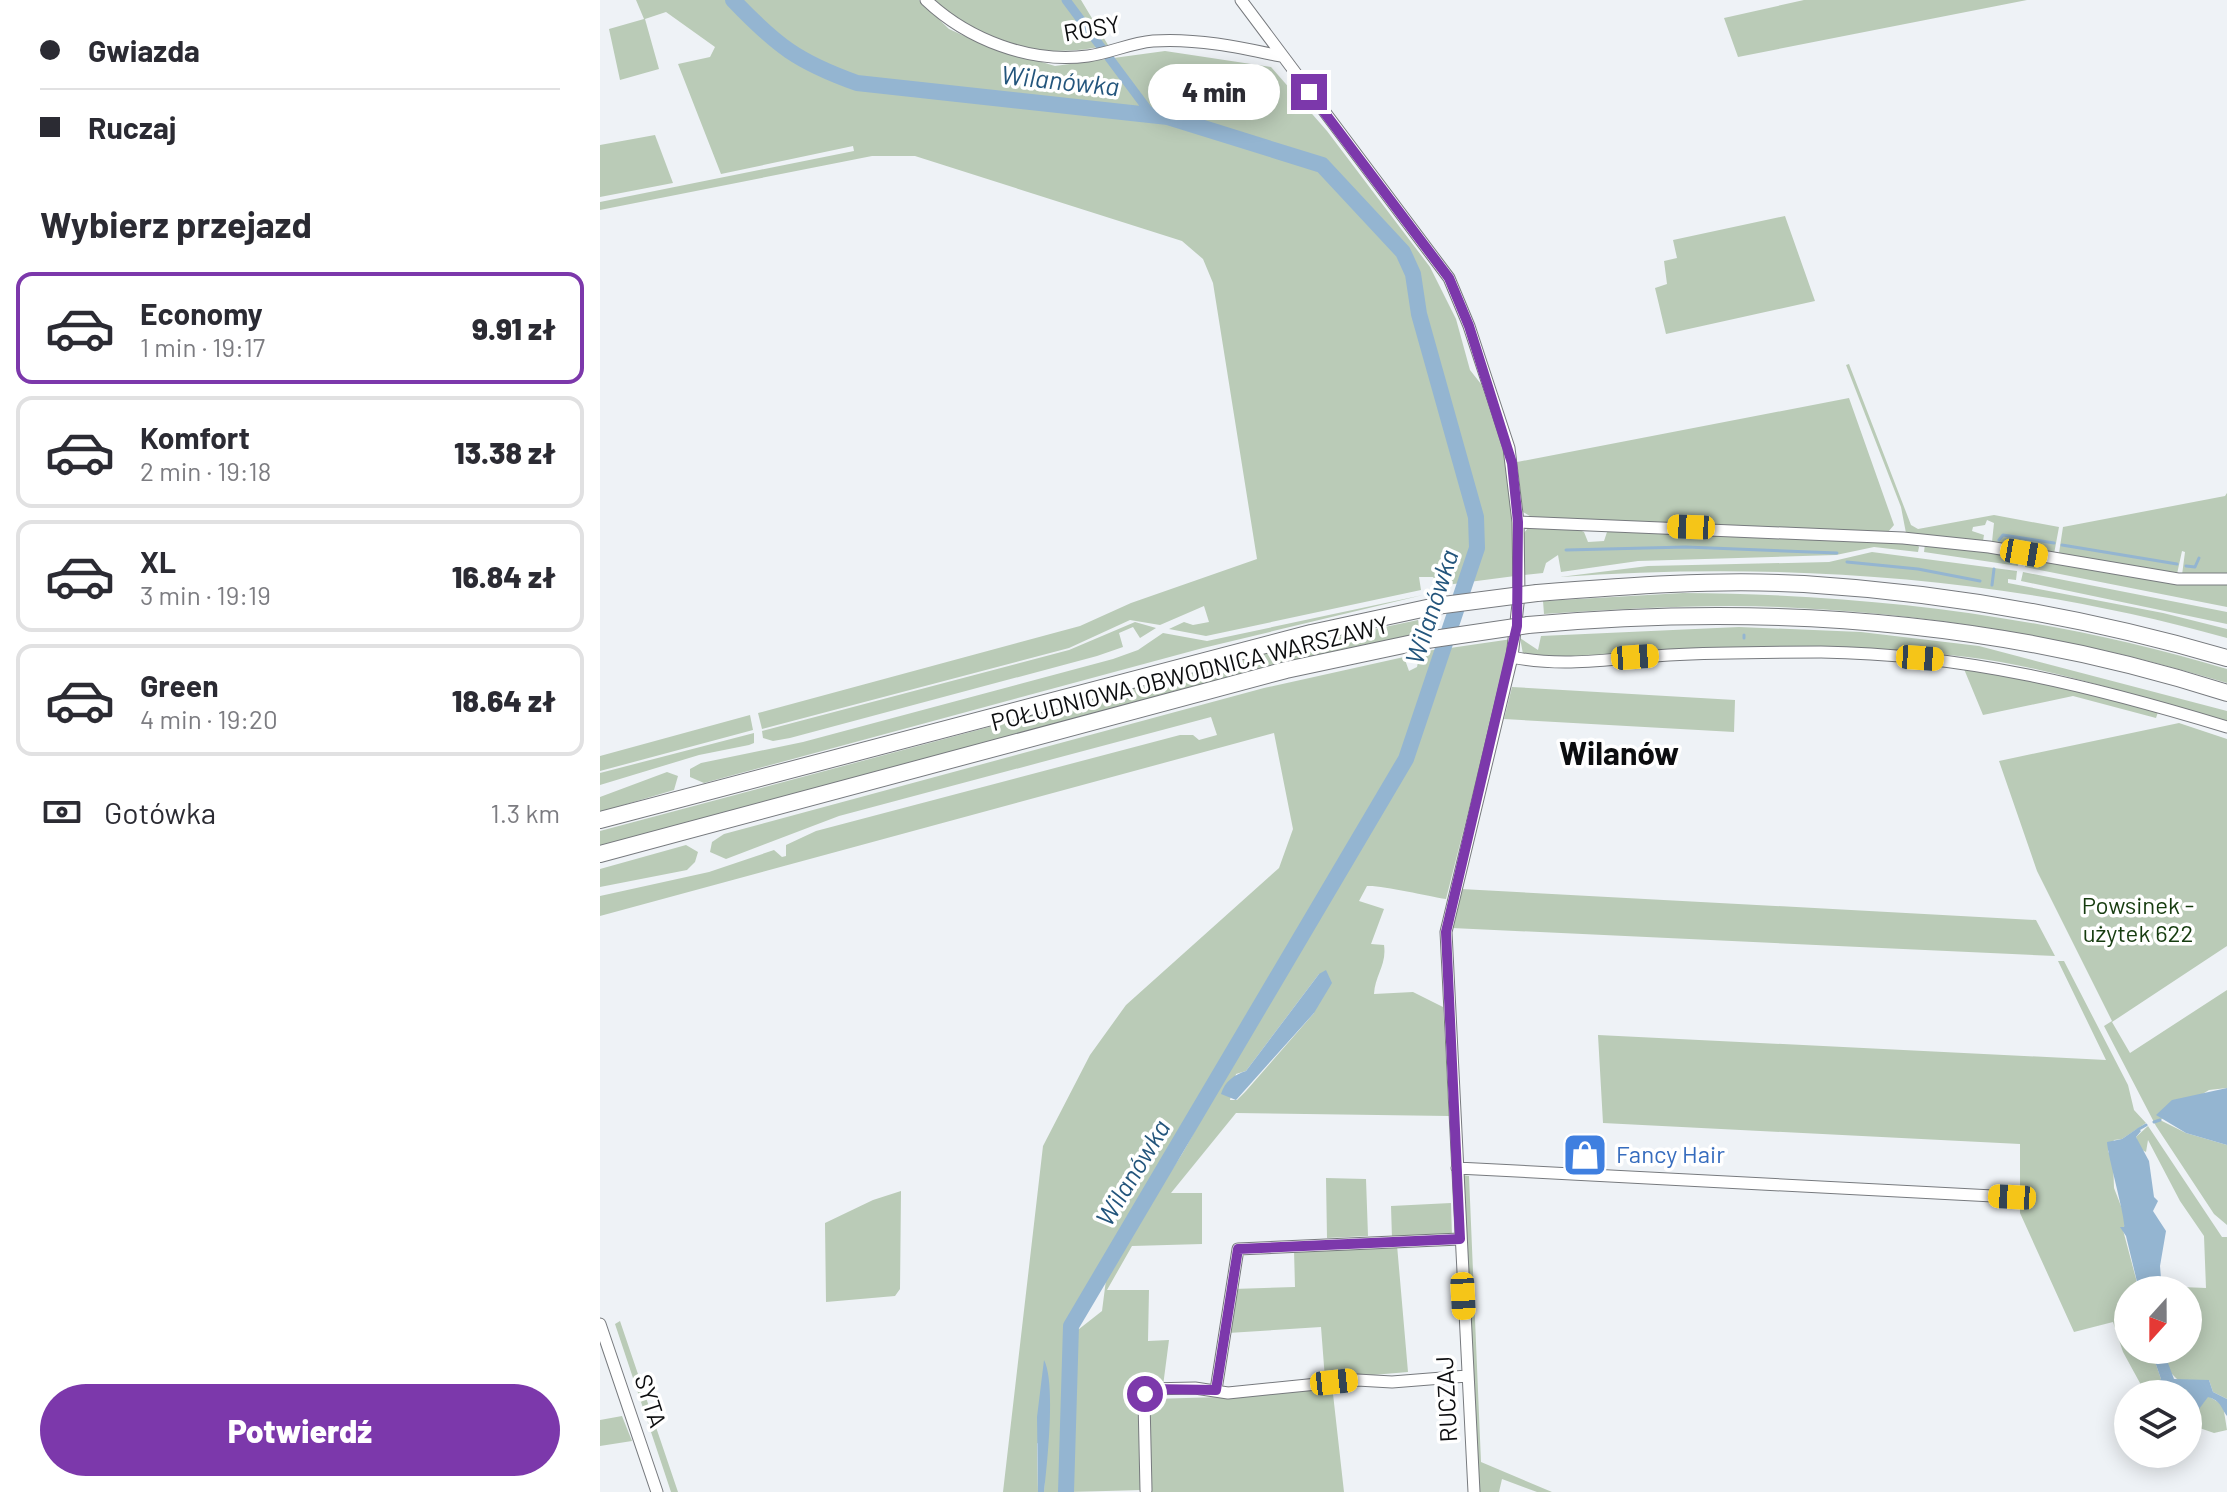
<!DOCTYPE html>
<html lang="pl">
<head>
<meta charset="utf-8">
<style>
	:root { --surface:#fff; --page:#f2f2f3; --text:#2b2b33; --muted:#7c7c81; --line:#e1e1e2; --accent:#7c38ab }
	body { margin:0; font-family:Barlow,sans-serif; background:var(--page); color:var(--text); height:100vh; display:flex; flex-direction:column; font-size:30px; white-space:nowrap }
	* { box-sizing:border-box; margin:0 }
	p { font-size:26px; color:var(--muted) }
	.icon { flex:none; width:44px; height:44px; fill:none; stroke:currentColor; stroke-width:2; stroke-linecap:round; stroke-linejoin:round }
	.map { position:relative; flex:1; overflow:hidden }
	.drawer { display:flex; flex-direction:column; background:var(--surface); width:600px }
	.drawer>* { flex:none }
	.guide { display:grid; align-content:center; height:176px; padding:0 40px; background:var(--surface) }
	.needle { width:52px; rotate:201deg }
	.tools { position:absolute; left:1514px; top:1276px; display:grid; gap:16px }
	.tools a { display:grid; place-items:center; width:88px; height:88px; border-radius:50%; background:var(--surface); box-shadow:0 4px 20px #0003; font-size:40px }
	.end { position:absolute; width:36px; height:36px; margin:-18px; border:10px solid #7c38ab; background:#fff; box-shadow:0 0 0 4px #fff }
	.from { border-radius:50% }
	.bubble { position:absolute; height:56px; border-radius:28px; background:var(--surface); box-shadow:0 4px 20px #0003; font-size:26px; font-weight:800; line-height:56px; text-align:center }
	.car { position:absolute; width:24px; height:48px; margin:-24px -12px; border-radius:10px; box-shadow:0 0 6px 2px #0007; background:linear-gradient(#f5c518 24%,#345 0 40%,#f5c518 0 76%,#345 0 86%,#f5c518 0) }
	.guide b { display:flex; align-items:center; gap:28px; height:76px; font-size:30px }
	.guide b+b { border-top:2px solid var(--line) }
	.guide i { width:20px; height:20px; background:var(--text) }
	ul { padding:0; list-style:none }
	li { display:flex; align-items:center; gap:24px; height:112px; margin:0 16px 12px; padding:0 24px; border:4px solid var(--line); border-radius:16px }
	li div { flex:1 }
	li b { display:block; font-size:30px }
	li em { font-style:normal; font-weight:800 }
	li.current { border-color:var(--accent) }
	li>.icon { width:72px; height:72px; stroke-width:1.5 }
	h2 { padding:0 40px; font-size:36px; line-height:96px }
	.pay { display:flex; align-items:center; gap:20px; height:88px; padding:0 40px; font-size:30px }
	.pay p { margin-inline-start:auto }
	.button { display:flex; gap:16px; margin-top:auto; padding:16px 40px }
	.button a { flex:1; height:92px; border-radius:48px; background:var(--accent); color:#fff; font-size:32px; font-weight:800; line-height:92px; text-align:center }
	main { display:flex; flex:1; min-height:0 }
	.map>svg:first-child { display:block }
	.green { fill:#bacbb7; fill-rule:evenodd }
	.water { fill:#94b5d1 }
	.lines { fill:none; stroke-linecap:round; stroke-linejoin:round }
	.stream { stroke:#94b5d1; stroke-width:3 }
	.canal { stroke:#94b5d1; stroke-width:9 }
	.river { stroke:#94b5d1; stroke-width:16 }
	.minor-casing { stroke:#777a7e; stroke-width:13 }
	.highway-casing { stroke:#777a7e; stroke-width:18 }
	.minor { stroke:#fff; stroke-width:11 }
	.highway { stroke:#fff; stroke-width:16 }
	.highway-bridge-casing { stroke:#777a7e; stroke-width:18; stroke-linecap:butt }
	.highway-bridge { stroke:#fff; stroke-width:16 }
	.route { stroke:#7c38ab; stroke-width:10 }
	.labels { text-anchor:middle; stroke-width:7; stroke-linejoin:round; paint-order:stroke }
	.street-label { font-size:24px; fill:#0c0d0f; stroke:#fff }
	.park-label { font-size:24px; fill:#163c0f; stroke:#fff }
	.shop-label { font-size:24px; fill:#366cbe; stroke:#fff; text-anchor:start }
	.water-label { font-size:26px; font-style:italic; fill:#23557c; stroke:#fff }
	.district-label { font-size:32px; font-weight:bold; fill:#0c0d0f; stroke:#fff }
</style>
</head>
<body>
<main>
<section class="drawer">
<div class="guide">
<b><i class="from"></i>Gwiazda</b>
<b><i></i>Ruczaj</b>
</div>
<h2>Wybierz przejazd</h2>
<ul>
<li class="current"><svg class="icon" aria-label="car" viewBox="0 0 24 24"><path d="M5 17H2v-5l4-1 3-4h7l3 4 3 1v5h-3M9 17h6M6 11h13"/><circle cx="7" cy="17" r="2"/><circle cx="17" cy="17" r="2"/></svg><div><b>Economy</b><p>1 min · 19:17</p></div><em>9.91 zł</em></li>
<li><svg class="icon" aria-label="car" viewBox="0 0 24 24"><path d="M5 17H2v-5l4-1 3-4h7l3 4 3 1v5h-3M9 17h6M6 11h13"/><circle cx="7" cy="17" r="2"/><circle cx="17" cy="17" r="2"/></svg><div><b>Komfort</b><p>2 min · 19:18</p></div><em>13.38 zł</em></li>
<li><svg class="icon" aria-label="car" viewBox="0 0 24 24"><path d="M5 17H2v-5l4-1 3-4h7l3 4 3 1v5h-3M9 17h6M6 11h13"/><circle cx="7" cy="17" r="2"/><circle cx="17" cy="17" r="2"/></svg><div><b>XL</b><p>3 min · 19:19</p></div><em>16.84 zł</em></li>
<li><svg class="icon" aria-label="car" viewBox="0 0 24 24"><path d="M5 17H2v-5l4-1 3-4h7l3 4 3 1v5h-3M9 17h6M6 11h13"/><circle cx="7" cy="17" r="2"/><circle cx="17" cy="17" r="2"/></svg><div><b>Green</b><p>4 min · 19:20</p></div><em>18.64 zł</em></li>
</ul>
<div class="pay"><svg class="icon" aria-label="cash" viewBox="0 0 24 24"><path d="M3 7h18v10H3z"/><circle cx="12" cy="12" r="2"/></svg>Gotówka<p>1.3 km</p></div>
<div class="button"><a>Potwierdź</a></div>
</section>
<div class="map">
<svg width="1627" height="1492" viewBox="0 0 1627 1492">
	<rect width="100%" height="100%" fill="#eef2f6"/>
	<path class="green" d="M36,0H319L349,29L382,44L455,66L565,51L671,67L727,131L830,267L856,319L870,370L881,384L904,453L915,520V576L869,582L881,533L864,461L858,462L873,524V540L861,583L840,586L833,577H819L821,590L606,636L569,629L584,622L593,625L609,622L604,606L560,625L530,620L469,648L162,729L158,713L480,626L531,603L657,559L613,283L603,259L582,241L315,156H272L0,210V202L254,151L253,146L121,174L78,64L110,57L115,47L66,12L45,19L59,69L20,80L9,29L44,19Z
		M333,0H481L508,45C463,56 409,52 367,29C355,22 344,9 333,0Z
		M1204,0H1427L1138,57L1124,18Z
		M55,135L73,183L0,197V145Z
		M1185,216L1215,301L1066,334L1055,288L1067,284L1064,261L1077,258L1073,240Z
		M1249,364L1311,525L1318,529L1394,515L1459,527L1454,554L1392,542L1394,523L1387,520L1385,525L1373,527L1372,531L1384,535L1383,541L1306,533L1301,507L1246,365Z
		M1249,398L1294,525L1288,532L933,518L923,512L917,462Z
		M1627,493V575H1582L1585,552L1582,551L1577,574L1459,553L1463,527L1625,496Z
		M929,527L977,529L984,532L988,542L1004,541L1007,532L1013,529L1316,543L1319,547L1318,552L1274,547L1236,555L1038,561L961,572L958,555L946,563L943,573L923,575V534Z
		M1325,544L1391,549L1419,557L1418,566L1324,552Z
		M1272,552L1417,571L1416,580L1408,579V583L1563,613L1627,629V638C1411,577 1183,561 960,577L1048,566L1229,562Z
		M1427,557L1627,582V607L1425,567Z
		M1423,572L1627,612V624L1421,581Z
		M1083,593C1268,594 1449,616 1627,669V683C1488,641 1343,615 1198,608C1113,603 1028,609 944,614L943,601Z
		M823,595L603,648L104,783L90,777V769L101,763L203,742L513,659L538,650L563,633L607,641Z
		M818,620L819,625L824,624L818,634L680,663L0,846V831L685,648Z
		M535,622L556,628L540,638L533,627L519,633L523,647L497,656L190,738L173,741L163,738L162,731L469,650Z
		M1139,627L1261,632L1379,646L1627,711V723C1542,698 1455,668 1367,657C1231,639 1091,654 954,660L923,654L920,638L938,650L941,636Z
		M912,639L846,899C827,896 782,885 767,886L759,901L784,909L771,944L784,945C787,965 775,975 774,994L813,992L843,1007L849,1116L636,1113L571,1193H602V1244L532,1246L507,1290H549L548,1341L569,1340L563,1386H544L542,1490L469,1492L474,1333L502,1311L507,1272L527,1237L522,1233L467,1326L459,1492H444L446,1446L437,1443L438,1492H403L443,1146L490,1055L526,1005L679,868L693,829L674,733L0,916V896L109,872L174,850L182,857L186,856V845L216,831L580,735H593L599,740L617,735L611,717L239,816L126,859L110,852L112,842L124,834L664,688L804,657L809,671L817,667L820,652L840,649L829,685H834L850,648ZM719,974L714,1013L646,1091L637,1100H630L636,1074L646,1071ZM624,1060L632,1061C607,1102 592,1145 563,1182L555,1176Z
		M1364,669L1480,690L1558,712L1556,718L1473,696L1383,715Z
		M912,687L1135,700L1134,732L904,719Z
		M150,715L153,730L0,771V756Z
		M1579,723L1627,739V946L1512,1022L1530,1053L1627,990V1088L1609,1090L1560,1120L1586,1133L1627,1145V1225L1614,1214L1556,1126L1504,1026L1512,1021L1437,871L1399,761Z
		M154,733V743L149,745L99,755L0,785V773Z
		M67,772L78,776L74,790L0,812V797Z
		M86,845L98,852L95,862L87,870L0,887V869Z
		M861,889L1436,920L1455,956L852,928Z
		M1458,961H1464L1528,1085L1534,1110L1546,1123L1522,1139L1514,1140L1508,1151L1513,1162L1514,1188L1526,1219L1523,1230L1539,1290H1528V1350H1551L1561,1379L1558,1385L1587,1390L1599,1408L1608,1396L1623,1405L1627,1430L1614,1433L1588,1424V1394H1546L1523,1352L1513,1322L1474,1332L1420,1213V1144L1003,1123L998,1035L1506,1060Z
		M1548,1126L1622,1237H1627V1399L1613,1392L1609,1380L1580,1382L1567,1369L1563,1350H1588V1290L1582,1287L1606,1288L1604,1236L1580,1201L1548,1140L1546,1152L1540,1149L1536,1137Z
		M863,1175L869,1176L881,1462L952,1492H937L902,1479L899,1492H877Z
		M726,1178L766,1179L768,1236L727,1238Z
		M301,1191L300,1289L295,1296L226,1302L225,1223L273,1200Z
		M851,1203L852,1237L792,1239L791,1206Z
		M797,1245L808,1372L725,1379L721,1327L628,1333L633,1289L695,1287L694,1250Z
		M20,1321L78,1492H71L15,1324Z
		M732,1385L744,1492H550L547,1405L552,1399L620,1397Z
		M22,1416L32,1441L0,1446V1420Z"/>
	<path class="water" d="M726,970L732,983L714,1013L636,1100L621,1094C625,1081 634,1075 646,1071L719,974Z
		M1627,1088V1145L1586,1133L1556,1115L1572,1100Z
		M1538,1128L1541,1131L1536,1137L1549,1161L1554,1197L1558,1201L1553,1211L1566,1231L1560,1266L1562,1290H1539L1526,1236L1520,1227H1524C1526,1219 1508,1158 1507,1142L1522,1139Z
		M1551,1350H1563L1574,1379L1609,1380L1613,1392L1627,1399V1416C1620,1406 1621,1401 1608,1397L1599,1409L1590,1406L1587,1390L1568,1386L1563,1390L1556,1383L1561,1379Z
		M444,1360C456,1382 447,1465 444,1492H438L437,1417Z"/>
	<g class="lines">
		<path class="stream" d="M1399,540L1403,535L1454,543
			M1462,545L1577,564
			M966,550L1086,547L1237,553
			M1247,562L1318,569L1380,581
			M1586,566L1595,567L1599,558
			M1392,585L1394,569
			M1144,635V638
			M1554,1122L1560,1120
			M1539,1129L1546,1125"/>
		<path class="canal" d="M466,0L551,114"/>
		<path class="river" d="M133,0C177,46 198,62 257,83L568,117L722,165L803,252L813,274L819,314L876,517L877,548L806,759L471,1326L466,1492"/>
		<g class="minor-casing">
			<path id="minor" d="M326,0C367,39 430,64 488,56C510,53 530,43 553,41C595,38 639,47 680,56
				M641,0L849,278L869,326L909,448L918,522L919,595L912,657L846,932L874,1492
				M918,522L1303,538L1389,547L1578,579H1627
				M912,657C964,668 1017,658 1069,655C1120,652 1171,652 1221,652C1364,654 1492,686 1627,727
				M857,1168L1412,1197
				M0,1324L57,1492
				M616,1390L638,1249L860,1239
				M546,1490L544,1400L547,1389L595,1388L628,1393L757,1380L792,1382L867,1376"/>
		</g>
		<g class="highway-casing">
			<path id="highway" d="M937,593C1026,586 1115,579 1204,584C1347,593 1489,618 1627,658
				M928,625C1163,603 1401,620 1627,693
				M0,820L711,633L836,606
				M0,854L686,670L827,640"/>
		</g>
		<use href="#minor" class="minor"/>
		<use href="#highway" class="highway"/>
		<g class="highway-bridge-casing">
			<path id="highway-bridge" d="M836,606L937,593
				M827,640L928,625"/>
		</g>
		<use href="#highway-bridge" class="highway-bridge"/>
	</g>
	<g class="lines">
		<path class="route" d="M545,1394L550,1389L616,1390L638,1249L860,1239L846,932L917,626L918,522L912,463L869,326L849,278L709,92"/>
	</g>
	<defs>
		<g id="shop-square" transform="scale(2.3)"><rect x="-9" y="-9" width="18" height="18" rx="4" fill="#3f7fe0" stroke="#fff"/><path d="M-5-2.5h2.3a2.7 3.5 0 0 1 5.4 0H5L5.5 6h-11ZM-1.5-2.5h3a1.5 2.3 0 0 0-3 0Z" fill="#fff"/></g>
	</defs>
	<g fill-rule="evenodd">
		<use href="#shop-square" x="985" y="1155"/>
	</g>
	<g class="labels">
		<g class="street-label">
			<text transform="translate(492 29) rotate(-10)" y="8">ROSY</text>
			<text transform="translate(590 674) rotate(-14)" y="8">POŁUDNIOWA OBWODNICA WARSZAWY</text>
			<text transform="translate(847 1399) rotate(-93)" y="8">RUCZAJ</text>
			<text transform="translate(50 1401) rotate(72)" y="8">SYTA</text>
		</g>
		<g class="park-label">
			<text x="1538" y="914">Powsinek -<tspan x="1538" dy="28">użytek 622</tspan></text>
		</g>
		<g class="shop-label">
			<text x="1016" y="1163">Fancy Hair</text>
		</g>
		<g class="water-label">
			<text transform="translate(460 81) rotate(6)" y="9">Wilanówka</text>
			<text transform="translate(832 607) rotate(-72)" y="9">Wilanówka</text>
			<text transform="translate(533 1173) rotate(-59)" y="9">Wilanówka</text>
		</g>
		<g class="district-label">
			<text x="1019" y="765">Wilanów</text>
		</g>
	</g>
</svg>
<div class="tools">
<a><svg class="needle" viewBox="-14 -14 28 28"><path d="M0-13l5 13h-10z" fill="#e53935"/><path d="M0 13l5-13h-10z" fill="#7c7c81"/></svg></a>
<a><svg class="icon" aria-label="layers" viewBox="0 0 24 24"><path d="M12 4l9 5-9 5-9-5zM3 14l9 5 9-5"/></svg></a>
</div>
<i class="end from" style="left:545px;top:1394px"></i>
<i class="end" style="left:709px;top:92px"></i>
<div class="bubble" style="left:548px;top:64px;width:132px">4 min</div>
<i class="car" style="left:1091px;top:527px;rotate:272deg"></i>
<i class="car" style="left:1424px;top:553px;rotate:100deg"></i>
<i class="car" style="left:1035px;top:657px;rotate:86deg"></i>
<i class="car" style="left:1320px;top:658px;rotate:94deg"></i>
<i class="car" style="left:1412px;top:1197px;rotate:273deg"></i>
<i class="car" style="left:863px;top:1296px;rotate:177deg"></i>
<i class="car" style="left:734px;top:1382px;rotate:84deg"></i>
</div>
</main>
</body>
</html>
